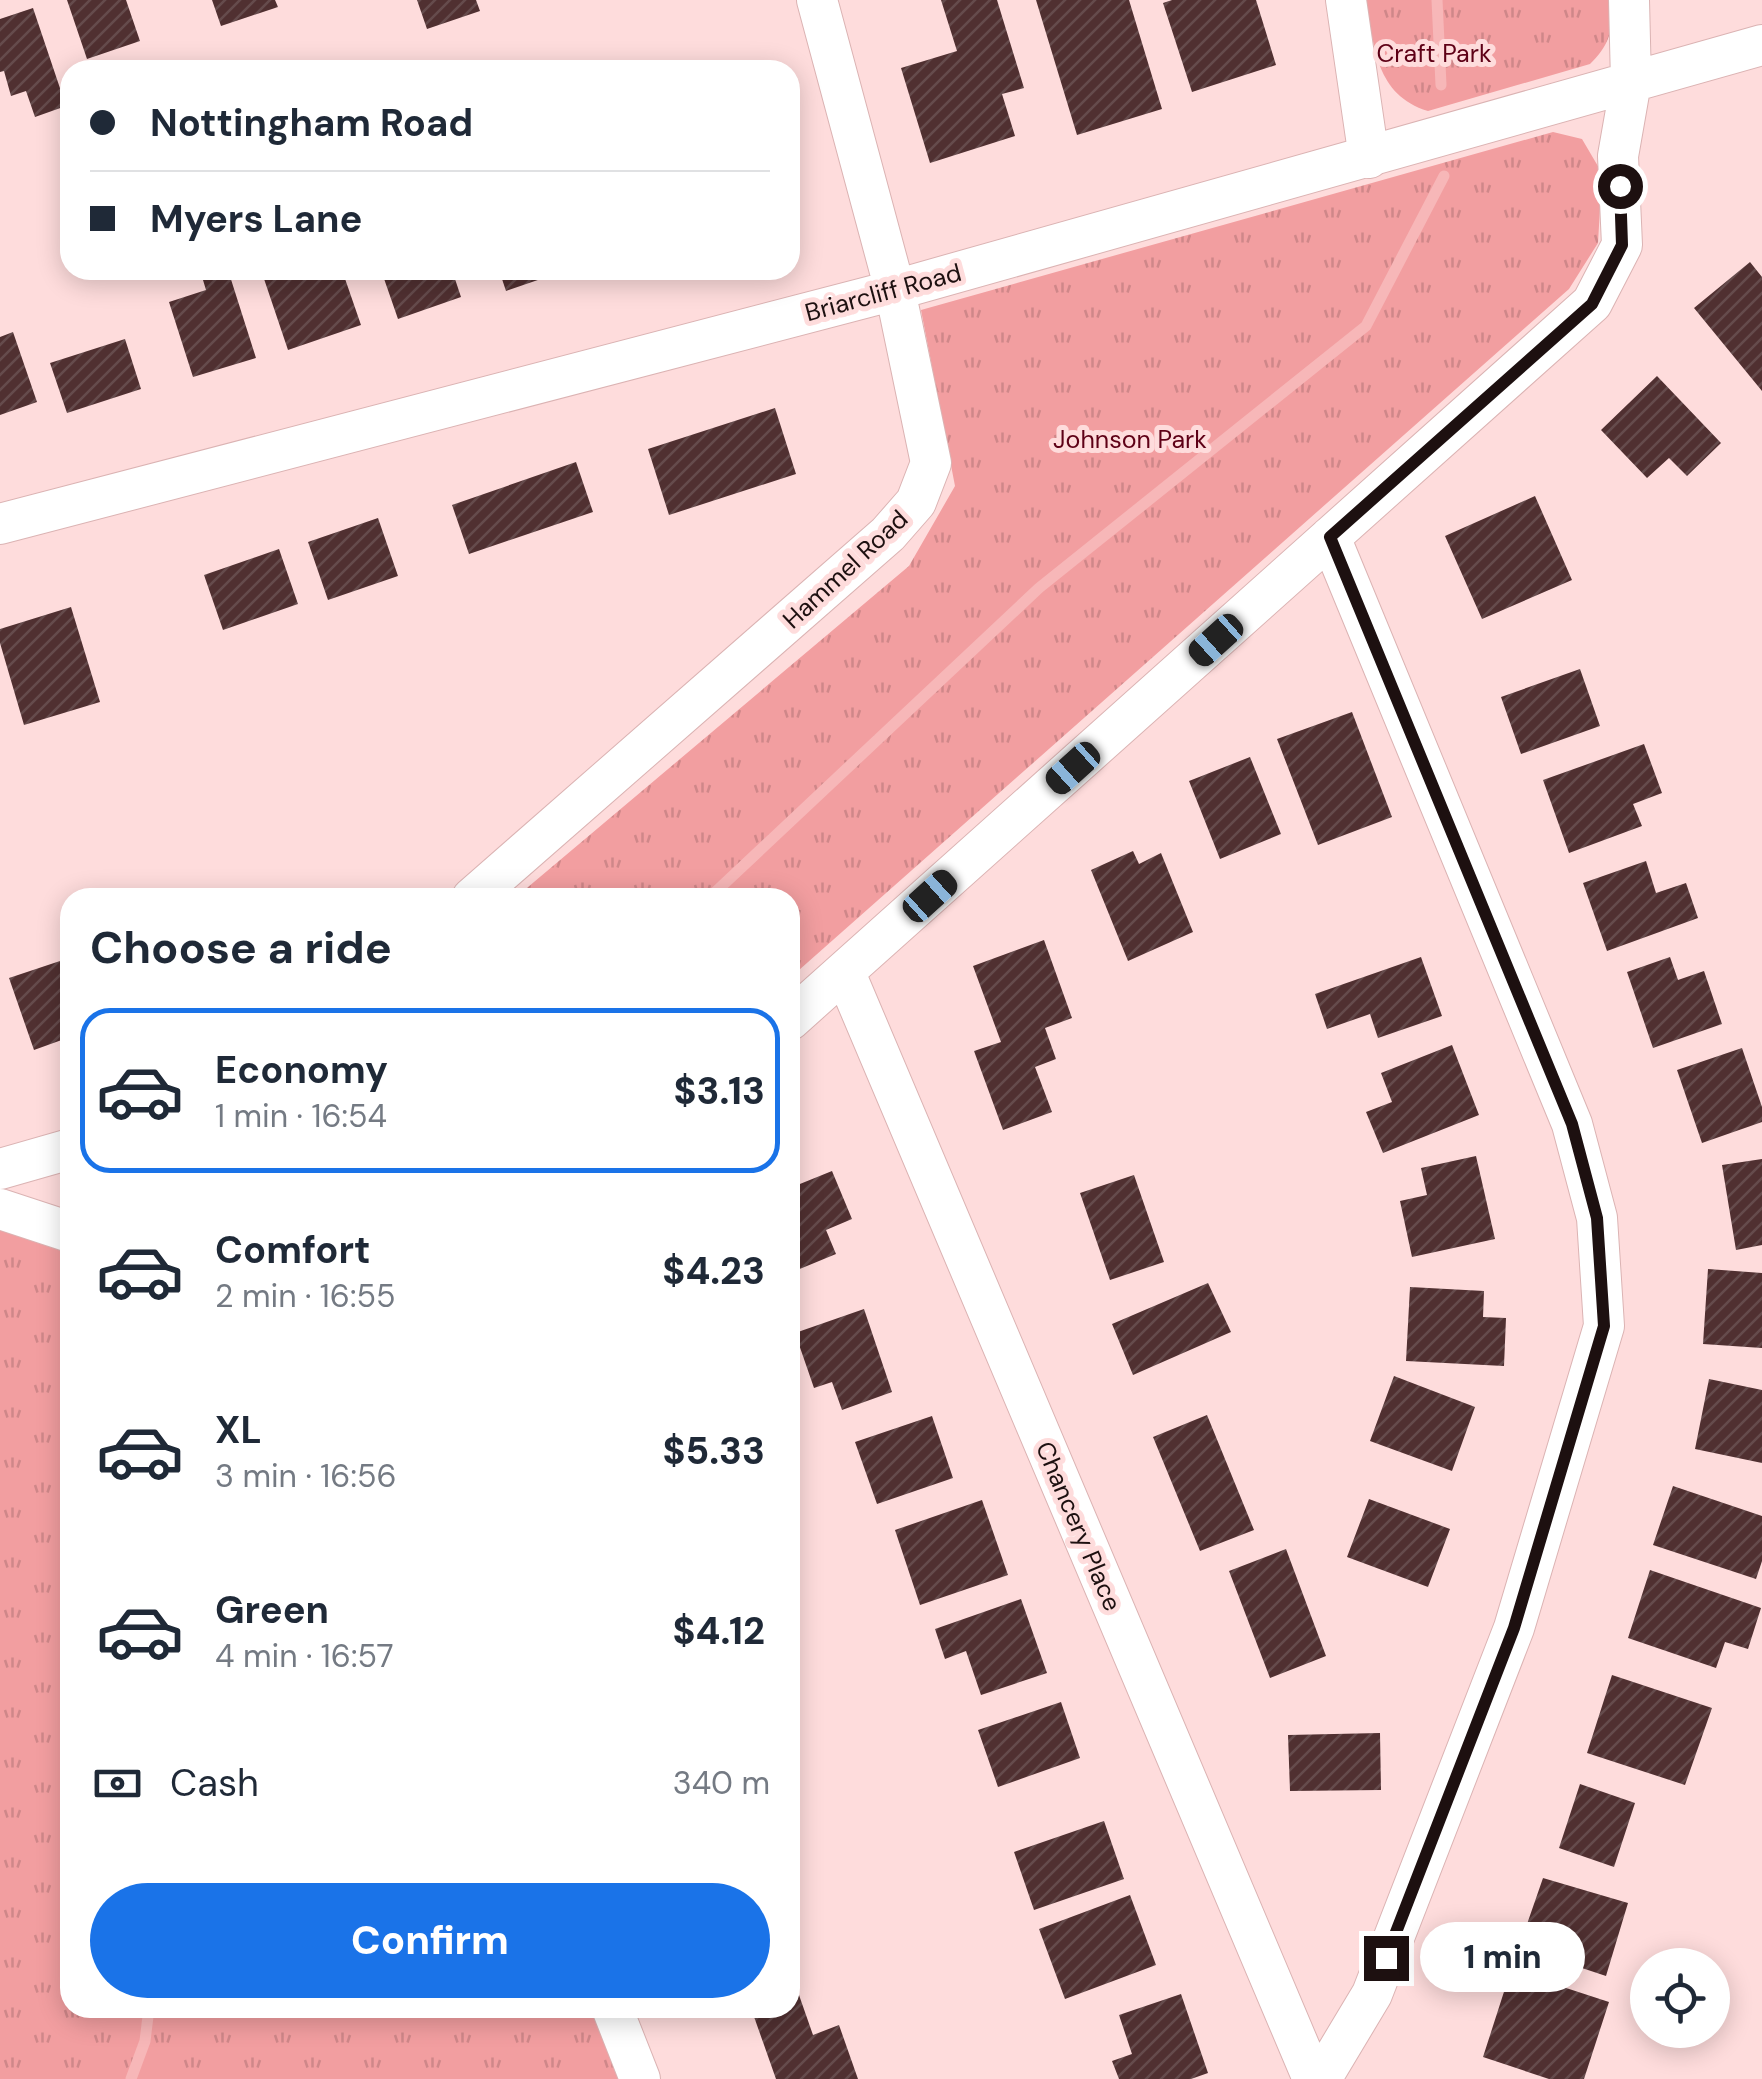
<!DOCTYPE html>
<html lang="en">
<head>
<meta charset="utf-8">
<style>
	:root { --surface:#fff; --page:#f6f6f7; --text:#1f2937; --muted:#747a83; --line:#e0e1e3; --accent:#1a73e8 }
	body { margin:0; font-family:"DM Sans",sans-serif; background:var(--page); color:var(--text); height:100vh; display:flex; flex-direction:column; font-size:38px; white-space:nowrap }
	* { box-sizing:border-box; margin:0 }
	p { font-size:32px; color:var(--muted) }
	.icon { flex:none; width:55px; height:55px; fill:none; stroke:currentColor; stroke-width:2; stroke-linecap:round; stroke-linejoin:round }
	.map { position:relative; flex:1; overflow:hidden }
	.sheet { position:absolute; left:60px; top:888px; width:740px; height:1130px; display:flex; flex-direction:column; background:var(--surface); border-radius:30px; box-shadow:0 5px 25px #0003 }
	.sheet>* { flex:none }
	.guide { position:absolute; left:60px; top:60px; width:740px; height:220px; border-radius:30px; box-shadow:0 5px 25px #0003; display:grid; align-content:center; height:220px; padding:0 30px; background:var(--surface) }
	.fabs { position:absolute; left:1630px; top:1948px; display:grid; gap:20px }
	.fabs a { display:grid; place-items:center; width:100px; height:100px; border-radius:50%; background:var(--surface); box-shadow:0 5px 25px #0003; font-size:50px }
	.end { position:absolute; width:45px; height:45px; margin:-22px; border:12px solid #1d1010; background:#fff; box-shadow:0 0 0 5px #fff }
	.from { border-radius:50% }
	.bubble { position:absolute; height:70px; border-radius:35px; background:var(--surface); box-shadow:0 5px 25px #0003; font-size:32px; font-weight:800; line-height:70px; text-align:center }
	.car { position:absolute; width:30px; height:60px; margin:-30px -15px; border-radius:12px; box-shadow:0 0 8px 2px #0007; background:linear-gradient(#222 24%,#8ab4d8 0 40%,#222 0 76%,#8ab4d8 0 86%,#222 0) }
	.guide b { display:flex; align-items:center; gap:35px; height:95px; font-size:38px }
	.guide b+b { border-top:2px solid var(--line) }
	.guide i { width:25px; height:25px; background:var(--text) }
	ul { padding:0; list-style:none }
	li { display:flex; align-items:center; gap:30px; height:165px; margin:0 20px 15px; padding:0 10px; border:5px solid transparent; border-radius:30px }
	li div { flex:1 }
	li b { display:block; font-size:38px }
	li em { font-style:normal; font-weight:800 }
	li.current { border-color:var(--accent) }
	li>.icon { width:90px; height:90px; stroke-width:1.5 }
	h2 { padding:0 30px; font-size:45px; line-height:120px }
	.pay { display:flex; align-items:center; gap:25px; height:110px; padding:0 30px; font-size:38px }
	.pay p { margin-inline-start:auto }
	.button { display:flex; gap:20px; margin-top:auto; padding:20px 30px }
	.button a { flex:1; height:115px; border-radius:60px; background:var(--accent); color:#fff; font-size:40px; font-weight:800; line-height:115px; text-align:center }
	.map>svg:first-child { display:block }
	.park { fill:url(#park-tufts) }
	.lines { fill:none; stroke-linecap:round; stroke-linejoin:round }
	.stream { stroke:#f7b7b8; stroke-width:11 }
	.building { fill:url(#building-hatch) }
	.street-casing { stroke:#dbb3b3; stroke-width:42 }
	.street { stroke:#fff; stroke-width:40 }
	.route { stroke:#1d1010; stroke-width:12 }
	.labels { text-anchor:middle; stroke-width:10; stroke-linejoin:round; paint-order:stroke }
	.park-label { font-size:25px; fill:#5e0016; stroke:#fedcdc }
	.street-label { font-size:25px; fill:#1d1010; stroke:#fedcdc }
</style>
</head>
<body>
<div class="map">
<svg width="1762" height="2079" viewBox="0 0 1762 2079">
	<defs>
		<pattern id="park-tufts" width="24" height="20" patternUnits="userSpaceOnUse" patternTransform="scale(2.5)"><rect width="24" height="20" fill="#f29ea0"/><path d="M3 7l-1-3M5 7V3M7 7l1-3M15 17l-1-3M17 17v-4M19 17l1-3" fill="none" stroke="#cf8789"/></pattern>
		<pattern id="building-hatch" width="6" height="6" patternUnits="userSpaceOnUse" patternTransform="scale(2.5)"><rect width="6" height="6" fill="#503031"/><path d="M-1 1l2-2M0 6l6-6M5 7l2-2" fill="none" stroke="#654b4c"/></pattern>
	</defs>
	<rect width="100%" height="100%" fill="#fedcdc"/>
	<path class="park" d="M1366,0H1612C1614,28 1610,45 1590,64L1428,111C1376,95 1374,47 1366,0Z
		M1553,132L1582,139L1602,173L1598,243L1569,289L790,978V898H515L909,566L955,486L921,310Z
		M0,1209L70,1232V2008H612L640,2079H0Z"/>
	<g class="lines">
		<path class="stream" d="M1437,0L1441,85
			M709,898L1039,588L1366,326L1444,176
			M131,2079L145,2041L149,2008"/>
	</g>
	<path class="building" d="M67,0H126L140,41L87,59Z
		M212,0H275L278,7L221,26Z
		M417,0H476L480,11L427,29Z
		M941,0H997L1024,88L1002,94L1015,136L930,163L901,68L957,51Z
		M1036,0H1129L1162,109L1077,135Z
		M1172,0H1256L1276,65L1192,92L1163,3Z
		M33,8L66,106L35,117L26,91L11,96L4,71L0,72V19Z
		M1750,262L1762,277V391L1694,308Z
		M200,270H228L256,358L193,377L169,302L206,290Z
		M261,270H342L361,325L288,350Z
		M381,270H452L461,297L398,319Z
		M499,270H564V271L506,291Z
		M13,332L37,402L0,415V337Z
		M125,339L141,389L67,413L50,363Z
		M1657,376L1721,443L1687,476L1669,458L1647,478L1601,430Z
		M775,408L796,474L669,515L648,449Z
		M576,462L593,512L469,554L452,505Z
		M1535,496L1572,580L1482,619L1445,536Z
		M378,518L398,576L328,600L308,542Z
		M279,549L298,604L223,630L204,575Z
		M71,607L100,702L24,725L0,643V629Z
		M1580,669L1600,726L1521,754L1501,697Z
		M1352,712L1392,817L1318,845L1277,739Z
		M1644,744L1662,793L1633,804L1642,826L1569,853L1543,780Z
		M1250,757L1281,834L1220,859L1189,781Z
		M1133,851L1139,864L1161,853L1193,932L1128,961L1091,870Z
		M1646,861L1656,893L1686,883L1698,918L1607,951L1583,883Z
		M1044,940L1072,1018L1045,1028L1056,1059L1035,1067L1052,1112L1003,1130L974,1051L1001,1042L973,966Z
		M1421,957L1442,1016L1378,1038L1370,1014L1327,1029L1315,994Z
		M1670,957L1678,980L1704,971L1722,1024L1653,1048L1627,972Z
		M63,960L70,979V1037L34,1050L9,978Z
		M1452,1045L1479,1115L1383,1153L1366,1112L1392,1102L1381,1073Z
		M1742,1048L1762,1107V1122L1702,1143L1677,1070Z
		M1476,1156L1495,1239L1412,1257L1400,1201L1427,1195L1421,1168Z
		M1762,1159V1245L1736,1250L1722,1165Z
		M832,1171L852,1219L826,1230L836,1254L790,1273V1188Z
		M1134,1175L1164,1262L1110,1280L1080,1193Z
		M1708,1269L1762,1273V1348L1703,1344Z
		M1208,1283L1231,1332L1133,1375L1112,1324Z
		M1410,1287L1484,1291L1483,1317L1506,1318L1504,1366L1406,1361Z
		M864,1309L892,1392L842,1410L832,1382L814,1388L795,1333Z
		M1394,1376L1475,1407L1452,1471L1370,1441Z
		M1709,1379L1762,1390V1463L1695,1449Z
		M1207,1415L1254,1530L1200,1551L1153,1437Z
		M932,1416L953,1478L877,1504L855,1442Z
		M1673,1486L1762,1516V1561L1756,1579L1653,1545Z
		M1369,1499L1450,1529L1428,1587L1347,1557Z
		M982,1500L1008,1575L920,1605L895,1530Z
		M1286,1549L1326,1656L1270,1678L1229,1571Z
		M1650,1570L1761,1608L1748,1649L1725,1642L1716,1668L1628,1638Z
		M1021,1599L1047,1673L981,1695L966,1651L945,1659L935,1629Z
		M1612,1675L1712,1708L1685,1785L1587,1753Z
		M1061,1702L1080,1758L998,1787L978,1730Z
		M1380,1733L1381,1790L1290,1791L1288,1735Z
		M1580,1784L1635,1803L1614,1867L1559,1848Z
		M1104,1821L1124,1879L1034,1910L1014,1852Z
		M1543,1878L1628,1903L1606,1976L1519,1947Z
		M1130,1895L1156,1965L1065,1999L1039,1929Z
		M1511,1970L1609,2002L1584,2079H1549L1483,2057Z
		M1181,1994L1208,2073L1191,2079H1119L1112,2061L1132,2054L1119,2015Z
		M799,1995L813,2035L839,2025L858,2079H776L752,2011L763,2008H790V1998Z"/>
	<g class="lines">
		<g class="street-casing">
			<path id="street" d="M1346,0L1369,158
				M0,524L895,290L1762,45
				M472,898L888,534L916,502L931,463L895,290L817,0
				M845,973L1313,2079
				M790,1020L1592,303L1622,245L1618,156L1631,82L1629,0
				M0,1169L70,1149
				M0,1209L70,1232
				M612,2008L640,2079
				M1321,2079L1372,1994L1514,1628L1604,1326L1597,1218L1572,1124L1330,537"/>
		</g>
		<use href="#street" class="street"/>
	</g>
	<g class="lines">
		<path class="route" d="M1386,1958L1514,1628L1604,1326L1597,1218L1572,1124L1330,537L1592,304L1622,245L1620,186"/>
	</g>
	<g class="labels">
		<g class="park-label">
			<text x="1434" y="62">Craft Park</text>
			<text x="1130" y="448">Johnson Park</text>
		</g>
		<g class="street-label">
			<text transform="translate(883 292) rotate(-15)" y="9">Briarcliff Road</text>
			<text transform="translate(845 569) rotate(-43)" y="9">Hammel Road</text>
			<text transform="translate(1079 1526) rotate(67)" y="9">Chancery Place</text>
		</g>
	</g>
</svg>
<div class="fabs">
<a><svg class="icon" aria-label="locate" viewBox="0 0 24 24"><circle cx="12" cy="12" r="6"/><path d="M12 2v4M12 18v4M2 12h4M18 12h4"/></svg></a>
</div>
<i class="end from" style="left:1620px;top:186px"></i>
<i class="end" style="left:1386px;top:1958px"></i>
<div class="bubble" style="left:1420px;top:1922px;width:165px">1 min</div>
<i class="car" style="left:1216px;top:640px;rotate:228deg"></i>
<i class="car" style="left:1073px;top:768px;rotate:228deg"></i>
<i class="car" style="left:930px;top:896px;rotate:48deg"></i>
<div class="guide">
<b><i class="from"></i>Nottingham Road</b>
<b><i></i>Myers Lane</b>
</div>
<section class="sheet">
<h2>Choose a ride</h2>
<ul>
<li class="current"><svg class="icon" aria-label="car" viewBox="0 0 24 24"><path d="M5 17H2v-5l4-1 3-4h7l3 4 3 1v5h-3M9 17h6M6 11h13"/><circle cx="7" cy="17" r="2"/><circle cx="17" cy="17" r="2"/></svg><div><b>Economy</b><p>1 min · 16:54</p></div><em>$3.13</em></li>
<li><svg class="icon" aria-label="car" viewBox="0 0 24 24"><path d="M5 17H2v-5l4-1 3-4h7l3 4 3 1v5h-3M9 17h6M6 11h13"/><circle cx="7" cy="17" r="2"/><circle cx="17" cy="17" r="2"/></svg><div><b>Comfort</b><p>2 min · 16:55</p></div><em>$4.23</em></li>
<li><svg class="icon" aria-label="car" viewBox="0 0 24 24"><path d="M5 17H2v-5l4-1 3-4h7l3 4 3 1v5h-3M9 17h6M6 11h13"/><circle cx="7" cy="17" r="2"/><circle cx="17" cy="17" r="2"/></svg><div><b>XL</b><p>3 min · 16:56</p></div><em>$5.33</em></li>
<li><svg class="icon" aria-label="car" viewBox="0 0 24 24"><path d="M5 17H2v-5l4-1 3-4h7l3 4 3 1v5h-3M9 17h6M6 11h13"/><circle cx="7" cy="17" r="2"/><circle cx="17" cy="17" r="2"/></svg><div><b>Green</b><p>4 min · 16:57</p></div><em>$4.12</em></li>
</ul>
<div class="pay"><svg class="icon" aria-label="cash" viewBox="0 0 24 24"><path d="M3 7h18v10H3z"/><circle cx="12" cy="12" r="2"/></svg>Cash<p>340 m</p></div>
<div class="button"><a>Confirm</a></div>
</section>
</div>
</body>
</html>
